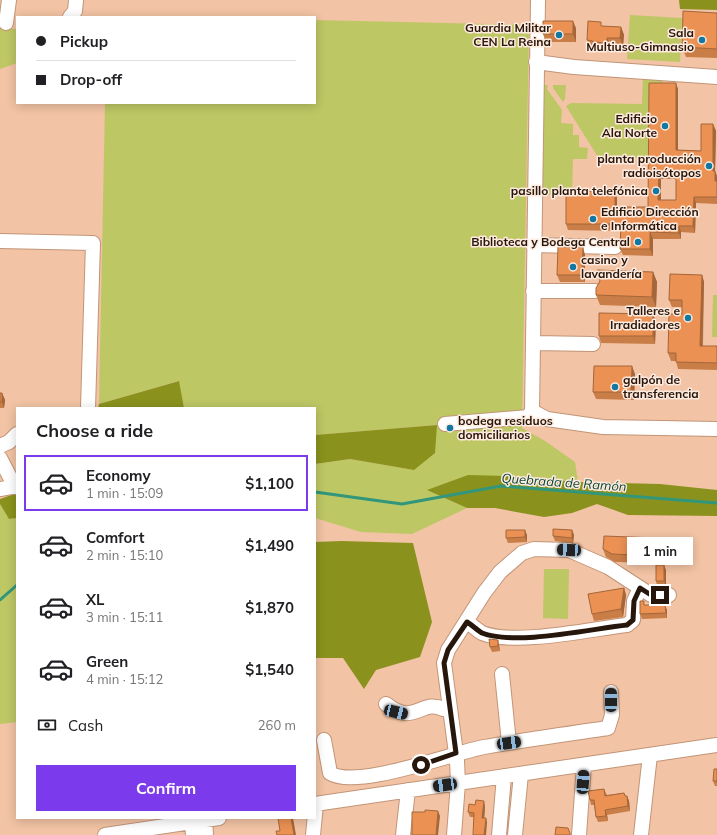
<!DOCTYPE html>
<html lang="en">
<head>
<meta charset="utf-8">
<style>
	:root { --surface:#fff; --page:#f2f2f2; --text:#202124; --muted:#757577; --line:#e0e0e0; --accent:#7c3aed }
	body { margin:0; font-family:Mulish,sans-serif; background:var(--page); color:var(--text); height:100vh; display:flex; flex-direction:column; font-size:15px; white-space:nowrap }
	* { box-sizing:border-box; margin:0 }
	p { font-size:13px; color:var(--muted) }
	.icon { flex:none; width:22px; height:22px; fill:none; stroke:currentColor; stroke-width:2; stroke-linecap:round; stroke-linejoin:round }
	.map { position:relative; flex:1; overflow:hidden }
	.details { position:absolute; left:16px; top:407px; width:300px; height:412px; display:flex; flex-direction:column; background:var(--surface); border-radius:0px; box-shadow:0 2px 10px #0003 }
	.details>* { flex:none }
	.banner { position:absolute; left:16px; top:16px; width:300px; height:88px; border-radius:0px; box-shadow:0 2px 10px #0003; display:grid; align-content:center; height:88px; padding:0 20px; background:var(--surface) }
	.end { position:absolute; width:18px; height:18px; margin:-9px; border:5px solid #27160b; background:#fff; box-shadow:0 0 0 2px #fff }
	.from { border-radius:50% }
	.bubble { position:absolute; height:28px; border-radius:0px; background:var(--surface); box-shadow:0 2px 10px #0003; font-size:13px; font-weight:700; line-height:28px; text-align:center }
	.car { position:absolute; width:12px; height:24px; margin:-12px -6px; border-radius:5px; box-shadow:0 0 3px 1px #0007; background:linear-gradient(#222 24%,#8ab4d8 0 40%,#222 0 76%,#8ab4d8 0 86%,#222 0) }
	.banner b { display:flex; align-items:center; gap:14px; height:38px; font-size:15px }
	.banner b+b { border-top:1px solid var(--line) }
	.banner i { width:10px; height:10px; background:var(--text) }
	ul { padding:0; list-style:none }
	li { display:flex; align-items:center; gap:12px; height:56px; margin:0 8px 6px; padding:0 12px; border:2px solid transparent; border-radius:0px }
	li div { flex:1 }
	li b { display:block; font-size:15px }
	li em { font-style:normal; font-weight:700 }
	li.active { border-color:var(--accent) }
	li>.icon { width:36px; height:36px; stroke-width:1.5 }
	h2 { padding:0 20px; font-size:18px; line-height:48px }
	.pay { display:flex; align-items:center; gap:10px; height:44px; padding:0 20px; font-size:15px }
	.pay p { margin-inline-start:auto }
	.button { display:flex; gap:8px; margin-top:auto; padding:8px 20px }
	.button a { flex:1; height:46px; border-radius:0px; background:var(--accent); color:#fff; font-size:16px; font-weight:700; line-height:46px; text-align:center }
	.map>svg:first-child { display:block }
	.green { fill:#bdc764 }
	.forest { fill:#8a921d }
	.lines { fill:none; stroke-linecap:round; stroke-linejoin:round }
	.stream { stroke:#31967b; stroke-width:3 }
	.minor-casing { stroke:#c29578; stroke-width:16 }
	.minor { stroke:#fff; stroke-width:14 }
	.wall { fill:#c97d47; fill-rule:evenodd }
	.shaded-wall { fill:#a4663a }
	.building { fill:#ea9153; stroke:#a4663a; fill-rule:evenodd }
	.route { stroke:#27160b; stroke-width:5 }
	.poi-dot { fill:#1278a3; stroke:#feeade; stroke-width:1.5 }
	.labels { text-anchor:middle; stroke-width:3; stroke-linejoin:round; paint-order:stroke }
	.poi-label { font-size:12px; font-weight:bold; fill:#27160b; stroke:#feeade; text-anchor:end }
	.water-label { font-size:13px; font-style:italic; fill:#054739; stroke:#feeade }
</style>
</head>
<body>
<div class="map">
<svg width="717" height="835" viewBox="0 0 717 835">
	<rect width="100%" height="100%" fill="#f2c3a4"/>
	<path class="green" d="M630,15L682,18L680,62L627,59Z
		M315,20L529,25L522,428L545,441L575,462L578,482L507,476L428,490L467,508L412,534L361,532L315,518V464L350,459L414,470L436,425L315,435V408H184L178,381L99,404L105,103H315Z
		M0,28L17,29V63L0,69Z
		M643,76H663V88H649L648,158L598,157L566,106L571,103L642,104Z
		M541,85H548L547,89L562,110L561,123L573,124V135H579V147L588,148L587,159H573L572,195H538Z
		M553,85H566L565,99L563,102L553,88Z
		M713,295H717V337H712Z
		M0,504L9,519L17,518V722L0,724Z
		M544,569H569L568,619L543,618Z"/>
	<path class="forest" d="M679,0H717V10L680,9Z
		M179,381L184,408H98L99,404Z
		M437,425L435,453L414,470L350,459L315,464V435Z
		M468,475L507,476L578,482L660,484L717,490V516L628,515L597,504L572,513L544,517L495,508H467L427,490Z
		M17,493V518L9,519L0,504V499Z
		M341,541L413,543L432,622L420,657L376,670L364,689L343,658H315V542Z"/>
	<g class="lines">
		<path class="stream" d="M315,492L402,504L501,486L717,503
			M0,600L17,585"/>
		<g class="minor-casing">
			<path id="minor" d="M70,17L75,11L76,0
				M6,23L9,0
				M536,62L574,67L717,77
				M0,241L93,243L88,408
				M533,245L615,247
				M533,291H595
				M533,343L593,344
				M532,411L547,419L603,427L717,429
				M445,424L528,417L532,411L538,0
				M0,446L9,442L17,434
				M0,458L15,487
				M0,489L17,486
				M467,622C472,625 477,630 482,633C515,646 591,629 627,625L633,620L634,601L640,588
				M502,674L509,743
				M386,704C414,727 422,698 443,709L449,708
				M324,740L330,773C356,790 452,753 484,747C525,740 567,734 608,728L612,715L611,692
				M315,804L717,745
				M205,820L206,835
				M192,822L193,835
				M105,835L219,818
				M313,835L316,804
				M403,835L408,790
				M454,835L458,783L457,761L444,663L448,650L484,593L500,572L522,553L534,549L569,550L608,567L651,595H669
				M499,835L504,776
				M515,835L521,774
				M579,835L584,765
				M641,835L650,755"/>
		</g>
		<use href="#minor" class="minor"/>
	</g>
	<path class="wall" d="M717,13V58L686,57L682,47Z
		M603,26L621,27L624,35L623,46L610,45V52L590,48L587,40Z
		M576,28V42H546L543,34Z
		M678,89V150L701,151L713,124L716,131L715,171L717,176V204L696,203L695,233L681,232V239H653V256L623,255L620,249L621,231L568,230L566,224L617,198V207H648ZM661,179H676V200H661Z
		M585,255V282H560L557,275Z
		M653,272L657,282L656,307L600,305L596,295L600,281Z
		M702,275L704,282L703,346H717V370L678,369L676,361H671L668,353L682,314V307H672L669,300Z
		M656,321L655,344L601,343L599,336Z
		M635,374L634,400L596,399L593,392Z
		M0,393H2L5,400L4,408H0Z
		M572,530L574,535L573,543L555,541L553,536Z
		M527,535V542L508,543L506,538Z
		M656,538L659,545L658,563L615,562L606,557L603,549Z
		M666,570V586H657L656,581Z
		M624,588L626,595L623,617L594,621L592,614Z
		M646,605L667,610V618L642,619L640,614Z
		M499,645L500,651L492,652L490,647Z
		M717,769V786H715L713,781Z
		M604,789L607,795L624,793L625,796H627L629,801L630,811L607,815L608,821L598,822L596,817L594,805H591L590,800Z
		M485,806L484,818H486L487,823L474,817H470L468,812Z"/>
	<path class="shaded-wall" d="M573,21L576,28V42L573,34Z
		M621,27L624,35L623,46L620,38Z
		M607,38L610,45V52L607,44Z
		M676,83L678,89V157L676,150Z
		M713,124L716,131L715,171L717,176V187L715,181L713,171Z
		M659,172L661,179V206L658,200Z
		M615,192L617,198V213L615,207Z
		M694,197L696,203L695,233L693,226Z
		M679,226L681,232V239L679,233Z
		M650,232L653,239V256L650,249Z
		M583,247L585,255V282L582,275Z
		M653,272L657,282L656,307L652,297Z
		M702,275L704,282L702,353L700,346Z
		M653,314L656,321L655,344L653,336Z
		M632,366L635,374L634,400L631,392Z
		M2,393L5,400L4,408L2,402Z
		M525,530L527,535V542L525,537Z
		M572,530L574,535L573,543L572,538Z
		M656,538L659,545L658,563L655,556Z
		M664,565L666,570V586L664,581Z
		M624,588L626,595L623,617L621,609Z
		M665,605L667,610V618L666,613Z
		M498,640L499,645L500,651L498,646Z
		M627,796L629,801L630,811L628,806Z
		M484,801L485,806L484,823L482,818Z
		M605,810L607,815L608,821L606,816Z
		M438,811L440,816L438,835H436Z
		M291,818H293L296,835H294Z
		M486,818L487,823L486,835H484Z"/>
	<path class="building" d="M683,11L717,13V49L682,47Z
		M543,21H573V34H543Z
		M588,21L601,22V26L621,27L620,38H607V44L587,40Z
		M649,83H676V150L701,151V124H713V171H715V181H717V197H694L693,226H679V233L650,232V249H620L621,224H566V191L615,192V207H648ZM659,172L676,173V200H658Z
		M558,247H583L582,275H557Z
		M597,270L653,272L652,297L596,295V288L600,281Z
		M670,274L702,275L700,346H717V363L676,362V353H668L669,314H682V300H669Z
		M599,313L653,314V336H599Z
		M594,366H632L631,392H593Z
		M0,393H2V402H0Z
		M553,529L572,530V538L553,536Z
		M506,530H525V537L506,538Z
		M604,536L656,538L655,556L612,554L603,549Z
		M656,565H664V581H656Z
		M624,588L621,609L592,614L588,594Z
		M640,601H644V605H665L666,613L640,614Z
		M489,639L498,640V646L490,647Z
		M714,769H717V781H713Z
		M604,789L605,796L624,793L625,796H627L628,806L605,810L606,816L596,817L594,800H590L588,791Z
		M476,800L484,801L482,818H486L484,835H473L474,813L468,812L469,804L475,805Z
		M425,810L438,811L436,835H412V812H425Z
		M278,818H291L294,835H277L276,831H280Z
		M556,827L568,828L570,833V835H555Z"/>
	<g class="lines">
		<path class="route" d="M421,765L456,753L444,663L448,650L467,622C472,625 477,630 482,633C515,646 590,629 627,625L633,620L634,601L640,588L651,595H660"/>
	</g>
	<g class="poi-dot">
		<circle cx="559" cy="35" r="4"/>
		<circle cx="702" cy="40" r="4"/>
		<circle cx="665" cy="126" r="4"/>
		<circle cx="709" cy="166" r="4"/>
		<circle cx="656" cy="191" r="4"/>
		<circle cx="593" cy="219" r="4"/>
		<circle cx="638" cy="242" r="4"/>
		<circle cx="573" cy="267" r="4"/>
		<circle cx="688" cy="318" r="4"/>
		<circle cx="615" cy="387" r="4"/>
		<circle cx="450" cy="428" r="4"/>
	</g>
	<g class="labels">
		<g class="poi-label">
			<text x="551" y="32">Guardia Militar<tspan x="551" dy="14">CEN La Reina</tspan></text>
			<text x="694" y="37">Sala<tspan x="694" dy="14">Multiuso-Gimnasio</tspan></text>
			<text x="657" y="123">Edificio<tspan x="657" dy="14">Ala Norte</tspan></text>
			<text x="701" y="163">planta producción<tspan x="701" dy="14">radioisótopos</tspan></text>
			<text x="648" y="195">pasillo planta telefónica</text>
			<text x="601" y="216" text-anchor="start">Edificio Dirección<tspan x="601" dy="14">e Informática</tspan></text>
			<text x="630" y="246">Biblioteca y Bodega Central</text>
			<text x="581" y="264" text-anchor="start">casino y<tspan x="581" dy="14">lavandería</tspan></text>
			<text x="680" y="315">Talleres e<tspan x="680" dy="14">Irradiadores</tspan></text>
			<text x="623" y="384" text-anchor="start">galpón de<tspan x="623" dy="14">transferencia</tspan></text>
			<text x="458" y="425" text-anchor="start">bodega residuos<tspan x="458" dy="14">domiciliarios</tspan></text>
		</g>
		<g class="water-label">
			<text transform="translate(564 482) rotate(4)" y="5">Quebrada de Ramón</text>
		</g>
	</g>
</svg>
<i class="end from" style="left:421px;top:765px"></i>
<i class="end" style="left:660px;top:595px"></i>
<div class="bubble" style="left:627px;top:537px;width:66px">1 min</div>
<i class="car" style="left:569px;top:550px;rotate:273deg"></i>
<i class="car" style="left:611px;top:700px;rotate:0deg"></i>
<i class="car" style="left:396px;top:712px;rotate:103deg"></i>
<i class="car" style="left:509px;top:743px;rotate:82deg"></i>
<i class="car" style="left:583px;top:782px;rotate:4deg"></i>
<i class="car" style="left:445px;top:785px;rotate:262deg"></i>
<div class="banner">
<b><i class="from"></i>Pickup</b>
<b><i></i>Drop-off</b>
</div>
<section class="details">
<h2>Choose a ride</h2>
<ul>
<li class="active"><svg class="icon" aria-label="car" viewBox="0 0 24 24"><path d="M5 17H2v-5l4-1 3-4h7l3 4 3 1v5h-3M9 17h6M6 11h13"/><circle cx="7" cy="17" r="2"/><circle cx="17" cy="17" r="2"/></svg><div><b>Economy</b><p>1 min · 15:09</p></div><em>$1,100</em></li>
<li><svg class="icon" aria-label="car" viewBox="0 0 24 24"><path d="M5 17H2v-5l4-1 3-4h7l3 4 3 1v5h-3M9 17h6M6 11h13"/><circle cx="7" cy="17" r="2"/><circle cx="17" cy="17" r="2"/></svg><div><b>Comfort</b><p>2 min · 15:10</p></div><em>$1,490</em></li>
<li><svg class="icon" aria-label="car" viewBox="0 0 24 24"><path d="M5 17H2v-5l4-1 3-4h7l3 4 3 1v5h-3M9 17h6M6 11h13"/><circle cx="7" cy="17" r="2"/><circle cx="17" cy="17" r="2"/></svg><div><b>XL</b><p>3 min · 15:11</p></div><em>$1,870</em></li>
<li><svg class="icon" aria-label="car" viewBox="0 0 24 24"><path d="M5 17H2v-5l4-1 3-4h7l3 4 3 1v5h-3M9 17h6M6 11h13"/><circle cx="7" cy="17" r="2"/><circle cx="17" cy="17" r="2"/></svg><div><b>Green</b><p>4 min · 15:12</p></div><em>$1,540</em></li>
</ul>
<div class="pay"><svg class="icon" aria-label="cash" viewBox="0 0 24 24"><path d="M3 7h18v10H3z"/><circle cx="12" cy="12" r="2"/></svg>Cash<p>260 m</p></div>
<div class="button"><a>Confirm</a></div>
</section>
</div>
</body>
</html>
